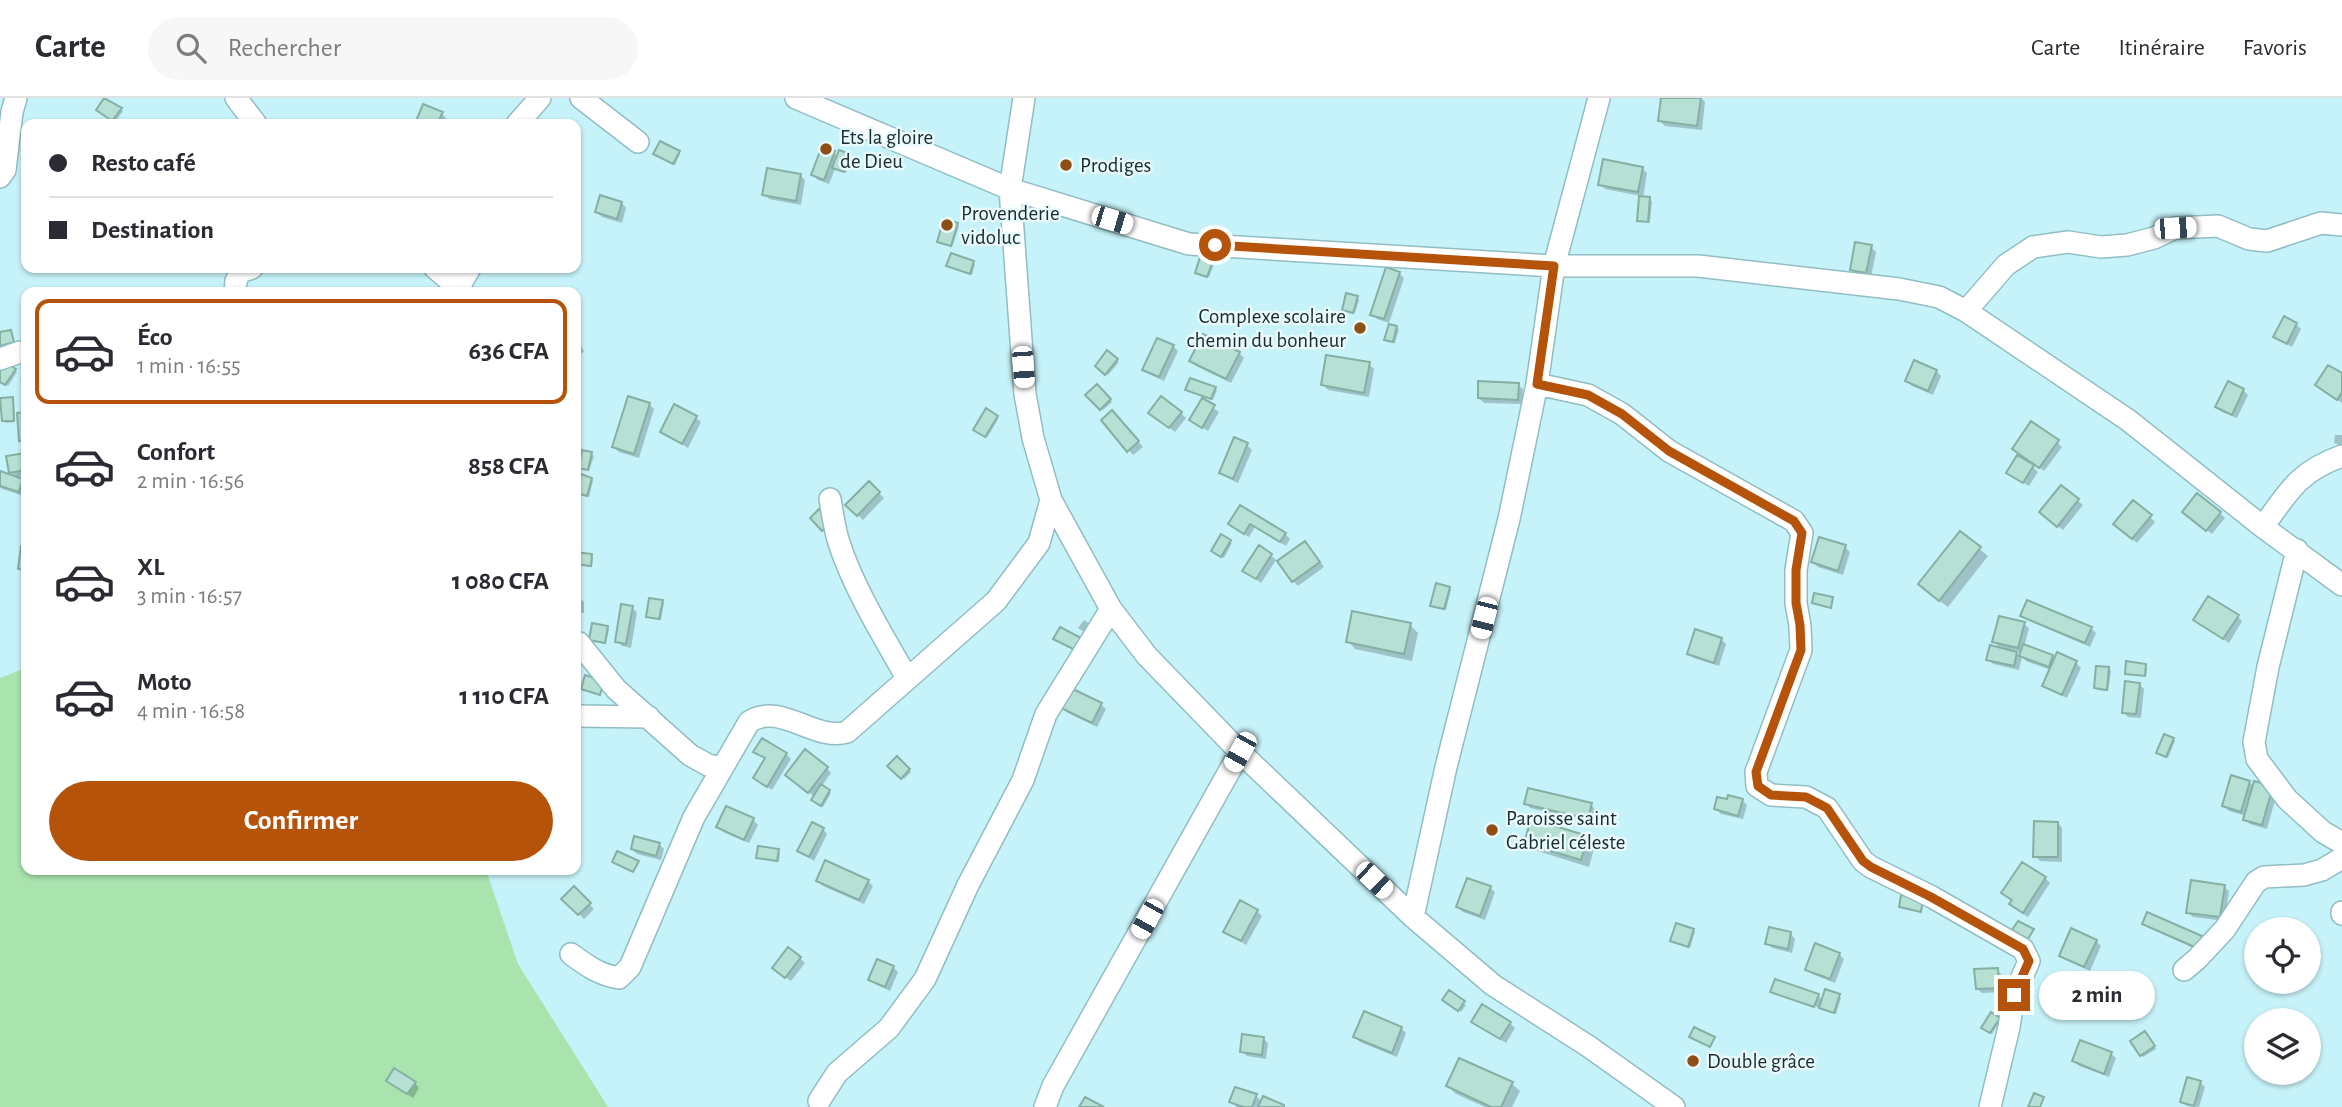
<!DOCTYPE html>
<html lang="fr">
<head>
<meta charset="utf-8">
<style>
	:root { --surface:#fff; --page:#f7f7f7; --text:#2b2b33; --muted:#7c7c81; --line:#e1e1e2; --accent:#b45309 }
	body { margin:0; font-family:"Alegreya Sans",sans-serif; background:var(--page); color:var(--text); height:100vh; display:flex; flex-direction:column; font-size:26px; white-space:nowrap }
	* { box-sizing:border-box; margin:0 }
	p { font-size:23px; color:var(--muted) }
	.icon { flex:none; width:38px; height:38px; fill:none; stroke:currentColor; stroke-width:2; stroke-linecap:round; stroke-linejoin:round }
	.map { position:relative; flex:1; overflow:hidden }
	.panel { position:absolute; left:21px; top:189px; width:560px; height:588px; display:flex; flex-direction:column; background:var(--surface); border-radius:14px; box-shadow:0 2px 5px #0004 }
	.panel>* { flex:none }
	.guide { position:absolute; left:21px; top:21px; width:560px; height:154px; border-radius:14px; box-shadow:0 2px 5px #0004; display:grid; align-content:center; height:154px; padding:0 28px; background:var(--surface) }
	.fabs { position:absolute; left:2244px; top:819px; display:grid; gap:14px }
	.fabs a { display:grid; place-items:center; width:77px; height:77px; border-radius:50%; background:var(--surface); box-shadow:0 2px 5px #0004; font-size:35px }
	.end { position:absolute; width:32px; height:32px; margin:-16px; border:9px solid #b45309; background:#fff; box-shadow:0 0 0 4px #fff }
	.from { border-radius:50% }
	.bubble { position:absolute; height:49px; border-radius:24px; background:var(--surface); box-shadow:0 2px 5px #0004; font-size:23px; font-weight:600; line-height:49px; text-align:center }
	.car { position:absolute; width:21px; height:42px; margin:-21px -10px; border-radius:9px; box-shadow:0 0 5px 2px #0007; background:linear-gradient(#fff 24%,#345 0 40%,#fff 0 76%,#345 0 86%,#fff 0) }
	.guide b { display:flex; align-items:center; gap:24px; height:66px; font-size:26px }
	.guide b+b { border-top:2px solid var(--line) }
	.guide i { width:18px; height:18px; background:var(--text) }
	ul { padding:12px 0 0; list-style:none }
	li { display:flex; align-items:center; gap:21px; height:105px; margin:0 14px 10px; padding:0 14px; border:4px solid transparent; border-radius:14px }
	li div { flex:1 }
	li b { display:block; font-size:26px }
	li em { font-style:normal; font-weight:600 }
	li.on { border-color:var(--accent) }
	li>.icon { width:63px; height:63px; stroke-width:1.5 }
	.primary-button { display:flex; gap:14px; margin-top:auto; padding:14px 28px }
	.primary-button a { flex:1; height:80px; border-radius:42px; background:var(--accent); color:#fff; font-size:28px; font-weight:600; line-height:80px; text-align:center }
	header { display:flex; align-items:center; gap:42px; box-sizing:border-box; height:98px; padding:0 35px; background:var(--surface); border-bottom:2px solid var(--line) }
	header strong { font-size:33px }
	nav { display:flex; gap:38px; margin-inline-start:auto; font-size:24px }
	.search { width:490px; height:63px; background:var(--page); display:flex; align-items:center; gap:18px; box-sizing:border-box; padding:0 24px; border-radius:38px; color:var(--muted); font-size:26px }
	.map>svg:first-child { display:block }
	.green { fill:#a9e3ae }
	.shadow { fill:#0003; fill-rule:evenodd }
	.building { fill:#b6e0d4; stroke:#86afa4; stroke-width:2 }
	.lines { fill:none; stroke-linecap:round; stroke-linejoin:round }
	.minor-casing { stroke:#91bdc3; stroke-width:24 }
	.minor { stroke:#fff; stroke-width:21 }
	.route { stroke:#b45309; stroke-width:9 }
	.poi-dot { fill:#8e4f17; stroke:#e9fafd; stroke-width:2.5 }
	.labels { text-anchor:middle; stroke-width:5; stroke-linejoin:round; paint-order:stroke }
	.poi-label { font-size:21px; fill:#1a2b2e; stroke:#e9fafd; text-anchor:start }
</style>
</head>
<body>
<header>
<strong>Carte</strong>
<div class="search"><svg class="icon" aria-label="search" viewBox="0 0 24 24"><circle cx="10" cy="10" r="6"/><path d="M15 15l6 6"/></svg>Rechercher</div>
<nav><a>Carte</a><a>Itinéraire</a><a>Favoris</a></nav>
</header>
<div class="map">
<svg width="2342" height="1009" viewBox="0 0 2342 1009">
	<rect width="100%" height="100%" fill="#c6f3f9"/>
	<path class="green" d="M26,570V772H486L518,866L608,1009H0V580Z"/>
	<path class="shadow" d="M1662,0H1701L1705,4L1702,32L1665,28L1660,23Z
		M121,12L123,13L115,24L100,13Z
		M441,15L446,20L444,26H421L418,23Z
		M834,54L838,59L849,58L851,60L846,75L835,71L829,86L818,82L813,77Z
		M679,55L680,56L675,67L657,58Z
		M1642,70L1647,75L1643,100L1652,103L1650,125L1639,122L1641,98L1605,91L1600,86Z
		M800,77L805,82L801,107L769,101L764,96Z
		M622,105L626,110L622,125L602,119L597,114Z
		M957,126L959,128L952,149L941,145L939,143Z
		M1871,149L1876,154L1871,179L1857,176L1852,172Z
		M1213,162L1215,164L1209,179L1199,176Z
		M973,164L975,166L972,177L948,167Z
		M1399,175L1404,180L1389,225L1377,221L1372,216Z
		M1357,200L1359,202L1355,215L1346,213L1344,211Z
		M2296,226L2301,231L2292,249L2275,239Z
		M1397,230L1399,231L1395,245L1388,243L1386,241Z
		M576,235L584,254L576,258Z
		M1173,248L1178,253L1164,283L1149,276L1144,271Z
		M1107,255L1119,264L1108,277L1097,267Z
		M1239,255L1244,260L1231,285L1196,268L1191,263Z
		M5,265L17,274L8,288L0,283V272Z
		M1369,266L1374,271L1369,299L1328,292L1323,287Z
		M1936,273L1941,278L1933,297L1912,288L1907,283Z
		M26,276V290L20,281Z
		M2342,277V305L2317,287Z
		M1518,287L1523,291L1522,306L1484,305L1479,300Z
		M1097,288L1112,304L1103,312L1088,297Z
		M1215,290L1217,292L1213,302L1187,292Z
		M2243,292L2248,297L2237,320L2222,314L2217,309Z
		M12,301L14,303L15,324L6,325L4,323Z
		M1202,302L1219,314L1208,333L1191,322Z
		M649,306L654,311L639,360L619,354L614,349Z
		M1181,315L1186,320L1175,334L1155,319Z
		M997,319L998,321L987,340L977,333Z
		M1117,319L1143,349L1133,357L1129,352Z
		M696,320L701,324L688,350L662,334Z
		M2335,337H2342V348L2334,345Z
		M1235,342L1247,347L1252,352L1238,385L1226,379L1221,374Z
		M2057,344L2062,349L2044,373L2019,355Z
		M592,356L594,358L589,373L581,371L580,369Z
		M26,357V377L16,379L11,374L8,359Z
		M2033,369L2038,374L2029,388L2013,379Z
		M0,375L22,383L26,387L23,398L0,390Z
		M592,381L593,383L589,399L580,396L578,394Z
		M869,385L884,400L863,422L848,407Z
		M2061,389L2083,407L2063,432L2046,419Z
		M1240,409L1285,436L1290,441L1286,448L1255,429L1249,439L1235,431L1230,426Z
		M2220,415L2225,420L2212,436L2189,419Z
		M2150,419L2155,424L2137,445L2120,431Z
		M1960,435L1988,458L1948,509L1928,494Z
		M1221,438L1232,445L1224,460L1215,455Z
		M1845,449L1850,454L1843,477L1818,469L1813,464Z
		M1310,450L1324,469L1298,488L1293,483Z
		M576,456L591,458L593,460L592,469L576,467Z
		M1271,457L1276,462L1261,485L1244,473Z
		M1449,490L1451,492L1446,512L1434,509L1432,507Z
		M576,499H579L584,504V515H576L579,518V526H576Z
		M662,503L664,505L661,522L650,520L648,518Z
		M632,510L637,514L631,550L622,548L617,543Z
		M2022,517L2091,530L2096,535L2090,549L2027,522Z
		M2237,518L2242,523L2229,545L2195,522Z
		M1084,522L1095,529L1092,539L1078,530Z
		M2024,526L2029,530L2024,549L2055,562L2058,556L2076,565L2081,570L2067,600L2049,592L2044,587L2051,572L2026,563L2022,559L2019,572L1993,566L1988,561L2003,553L1994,544ZM2013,552L2022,554L2020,559Z
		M1410,527L1418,535L1412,563L1355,551L1348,543Z
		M607,529L609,531L606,546L591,542Z
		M1721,541L1726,546L1719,568L1694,560L1689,556Z
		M2145,568L2147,570L2146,579L2127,575Z
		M2109,571L2111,573L2108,593L2097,592L2095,590Z
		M2139,586L2144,591L2141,620L2128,619L2123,614Z
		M1101,607L1106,611L1097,629L1068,615L1063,610Z
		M2173,641L2175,643L2168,660L2158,655Z
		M755,653L786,656L791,661L772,692L755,680L766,662Z
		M897,660L911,674L904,681L890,668Z
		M827,670L831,675L821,689L831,695L823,709L815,704V699L792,682Z
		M2249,684L2254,689L2277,695L2267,731L2250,726L2245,721L2246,718L2229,713L2224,708Z
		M1742,702L1747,707L1743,721L1721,716L1716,711Z
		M1526,705L1591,707L1596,712L1593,725L1530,710Z
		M753,722L758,727L749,745L723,734L718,729Z
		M1533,723L1588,740L1595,747L1589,769L1534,752L1526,744Z
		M2058,725L2062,730V764L2040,763L2035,758Z
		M823,731L827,736L814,763L799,753Z
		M659,746L664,751L661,762L637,756L632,751Z
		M778,753L780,755L779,764L758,760Z
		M2045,780L2050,785L2028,819L2016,811L2011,806L2013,803L2004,795Z
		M818,783H868L873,788L864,806L823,788Z
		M2224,789L2229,793L2225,823L2193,819L2188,814Z
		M1490,790L1495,794L1485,822L1463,814L1458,809Z
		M574,791L594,811L584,821L564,801Z
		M1257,813L1262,818L1246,847L1225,833Z
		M2144,825L2201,839L2206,844L2202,854L2149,830Z
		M1693,832L1695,834L1690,850L1672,843Z
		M1791,836L1795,841L1792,855L1772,850L1767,845Z
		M2096,843L2101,848L2090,873L2066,862L2061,857Z
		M1839,856L1844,861L1835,885L1812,876L1807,871Z
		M800,860L805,865L791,883L780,875Z
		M893,869L898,874L890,893L875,886L870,881Z
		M1997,872L2002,877L2003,894L1982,895L1977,891Z
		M1450,894L1466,907L1461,914L1447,903Z
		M1772,894L1818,897L1823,903L1839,898L1841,900L1836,916L1775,894V897Z
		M1999,921L2000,923L1992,936L1986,932Z
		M1473,924L1510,925L1515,930L1506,945Z
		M1401,930L1406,935L1397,959L1360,944L1356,939Z
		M2147,937L2156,951L2143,959L2141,957Z
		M1263,940L1268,945L1266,961L1247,958L1242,953Z
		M2111,956L2116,960L2109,979L2079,968L2074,963Z
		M2200,984L2205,989L2199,1009L2187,1008L2182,1004Z
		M415,985L419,990L413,1000L393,987Z
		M1512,986L1520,993L1512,1009H1485L1456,996L1448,988Z
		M1256,998L1262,1004L1284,1009H1237L1231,1004Z"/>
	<path class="building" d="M104,0L122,10L112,23L96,12Z
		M1661,0H1701L1697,28L1658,23Z
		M423,6L443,14L437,26H424L416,23Z
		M660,43L680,53L673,66L653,56Z
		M822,48L835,53L824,82L811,77Z
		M839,52L850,56L844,74L832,70Z
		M1603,61L1643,69L1638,94L1598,87Z
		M767,70L801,76L796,103L762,97Z
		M600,97L622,104L617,121L595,114Z
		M1639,98L1650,99L1648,124L1637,123Z
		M944,120L958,125L951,148L937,144Z
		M1855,144L1872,147L1866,175L1850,172Z
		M951,155L974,163L970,176L946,168Z
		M1201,156L1214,160L1207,179L1195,175Z
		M1386,169L1400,174L1384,221L1370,217Z
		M1346,195L1358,198L1353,215L1342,212Z
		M2284,218L2297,225L2287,246L2273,239Z
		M1389,226L1397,228L1393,244L1384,242Z
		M11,232L14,244L0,248V234Z
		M1203,236L1240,254L1226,281L1189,263Z
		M1157,240L1174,247L1159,279L1142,272Z
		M1107,252L1118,261L1105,277L1095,268Z
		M1326,257L1370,264L1364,295L1321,287Z
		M1914,262L1937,272L1928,293L1905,283Z
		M4,263L16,271L5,287L0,284V269Z
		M2328,267L2342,275V294L2337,302L2315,287Z
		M1190,280L1216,289L1211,301L1185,292Z
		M1478,283L1519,285L1518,302L1478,300Z
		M2228,283L2244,291L2232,317L2215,309Z
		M1097,286L1111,301L1100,312L1085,297Z
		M628,298L650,305L634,356L612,349Z
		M1161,298L1182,314L1169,330L1148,315Z
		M13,299L14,323H2L0,300Z
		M1202,300L1215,307L1202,330L1189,322Z
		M674,306L697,318L682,346L660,334Z
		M986,310L998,318L985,339L973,332Z
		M1112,312L1139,343L1127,354L1101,322Z
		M26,314V342L19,343L17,315Z
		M2031,323L2059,342L2039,370L2012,351Z
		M1234,339L1248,345L1233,381L1219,375Z
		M582,352L592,354L588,372L578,370Z
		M26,355V372L9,375L6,358Z
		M2017,357L2034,367L2023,385L2006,375Z
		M0,373L23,381L19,394L0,388Z
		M581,376L592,380L587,398L576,395Z
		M869,383L880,394L857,418L845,407Z
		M2061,387L2079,401L2057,429L2039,414Z
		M2197,395L2221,414L2206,433L2182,414Z
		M2133,402L2152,417L2132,441L2113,426Z
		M1240,407L1286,435L1280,444L1250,426L1244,436L1228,426Z
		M819,411L831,424L822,433L810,420Z
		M1960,433L1981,449L1939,503L1918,486Z
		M1221,436L1231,442L1221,459L1211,453Z
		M1819,439L1846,447L1838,473L1811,464Z
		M1305,443L1320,464L1292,484L1277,463Z
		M1259,447L1272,456L1256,481L1242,473Z
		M21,448L26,449V472L18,471Z
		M576,454L592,456L591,468L576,466Z
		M1436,485L1450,489L1444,511L1430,508Z
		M1814,495L1833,499L1831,510L1812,505Z
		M2208,498L2239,517L2223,541L2193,522Z
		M649,500L663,502L659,521L646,519Z
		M2027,502L2092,529L2085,545L2020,518Z
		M621,506L633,508L626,546L615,544Z
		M1352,513L1411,525L1404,556L1346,544Z
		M1999,518L2025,524L2018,550L1992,544Z
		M592,525L608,528L605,545L589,542Z
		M1060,529L1083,541L1077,553L1053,541Z
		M1695,531L1722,540L1714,565L1687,556Z
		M2023,546L2053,557L2049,569L2019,558Z
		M1990,547L2017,554L2014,568L1986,562Z
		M2057,554L2077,563L2062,597L2042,588Z
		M2126,563L2146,566L2145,578L2125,576Z
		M2096,568L2109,569L2107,592L2094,590Z
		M585,577L604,583L600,597L581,591Z
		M2125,583L2140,585L2136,616L2122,615Z
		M1071,590L1102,605L1092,625L1061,610Z
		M2164,636L2174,640L2166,659L2156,655Z
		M762,640L787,655L767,689L753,680L765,660L753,654Z
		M805,651L828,669L808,695L785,677Z
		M897,658L910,671L901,681L887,668Z
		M2231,677L2250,683L2241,714L2222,708Z
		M2254,683L2273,688L2262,727L2243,722Z
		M821,686L830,692L821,708L811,702Z
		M1528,690L1592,705L1588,721L1524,706Z
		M1728,697L1743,701L1738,718L1714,711L1717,699L1727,701Z
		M726,708L754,720L744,742L716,729Z
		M1531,721L1588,738L1581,762L1524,745Z
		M2034,723L2058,724V759H2033Z
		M812,724L824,730L809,759L797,753Z
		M634,738L660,745L656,758L631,751Z
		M758,748L779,751L777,763L756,760Z
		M617,753L639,763L633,774L612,764Z
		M825,762L869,782L859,802L816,783Z
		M2022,764L2046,779L2023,815L2009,806L2012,802L2001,795Z
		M1467,780L1491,788L1480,818L1456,809Z
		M2191,782L2225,787L2220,819L2186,815Z
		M574,788L591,805L578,817L561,801Z
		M1901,797L1923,801L1921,814L1899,809Z
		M1240,802L1258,812L1241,843L1223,834Z
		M2147,814L2202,838L2197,850L2142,826Z
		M2018,823L2034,831L2028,841L2012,832Z
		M1676,825L1694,831L1688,849L1670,843Z
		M1769,829L1791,834L1788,851L1765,846Z
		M2071,830L2097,842L2084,869L2059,858Z
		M1815,845L1840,855L1830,881L1805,872Z
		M2308,848L2320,854L2313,867L2308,865Z
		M788,849L801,859L785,880L772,870Z
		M877,861L894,868L885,889L868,882Z
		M1998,870L1999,890L1976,891L1974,871Z
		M1775,881L1819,896L1814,909L1770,894Z
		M1825,891L1840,896L1834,915L1819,910Z
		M1449,892L1465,903L1458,913L1442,902Z
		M1482,906L1511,924L1500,941L1471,924Z
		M1364,913L1402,929L1392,955L1353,939Z
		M1991,914L2000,920L1990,935L1981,930Z
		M1694,929L1715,939L1710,949L1689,939Z
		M2145,933L2155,948L2140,958L2130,943Z
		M1242,936L1264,939L1262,957L1240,954Z
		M2080,942L2112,954L2104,976L2072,963Z
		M1459,960L1513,984L1501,1009H1491L1446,988Z
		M394,970L416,984L407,996L386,983Z
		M2187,979L2201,983L2194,1008L2180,1004Z
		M1235,989L1257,996L1252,1009H1243L1229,1004Z
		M2034,995L2044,999L2040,1009H2028Z
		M1263,998L1284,1007V1009H1258Z
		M1085,999L1104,1009H1079Z"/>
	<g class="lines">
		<g class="minor-casing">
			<path id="minor" d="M236,0L256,26
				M581,0L638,44
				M796,0L1010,91L1189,146L1554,168H1698L1899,191L1939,199L1966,213L2128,322L2263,429L2342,487
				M1024,0L1010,91L1025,296L1033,340L1051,402L1111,511L1147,558L1240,654L1413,819L1493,887L1588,948L1674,1009
				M517,26L540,0
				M0,79L5,72L12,14L16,0
				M435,170L463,194
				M459,189L470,170
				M235,194L236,183L240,174L252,170
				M1966,213L2006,167L2033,149L2068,144L2101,149L2127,147L2154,140L2175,130L2218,128L2249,141L2267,143L2321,125L2342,127
				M0,261L20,254L26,255
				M1537,286L1588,297L1622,316L1669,353L1794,423L1802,435L1796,472V505L1800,528L1801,552L1756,674L1757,688L1771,697L1806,699L1827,710L1863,763L1871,769L1932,799L2023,851L2029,863L2014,897L2009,929L1990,1009
				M830,401C832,413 834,426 837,438C850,484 883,538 907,580
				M2263,429C2288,394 2299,373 2342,358
				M2297,452L2268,569L2254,644L2257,661L2287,701L2323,734L2342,745
				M576,544L579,545L616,591L690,657L708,667L722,670
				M576,618L649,619
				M2342,814V816
				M1413,819L1446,669L1509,421L1537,286L1554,168L1599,0
				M571,856C587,868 600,877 619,880L630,869L694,719L749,624C780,603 815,644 847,634L996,503L1039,445L1051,402
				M2184,872L2197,861L2225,831L2256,784L2264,779L2304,777L2322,772L2342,760
				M819,1003L837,975L889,930L925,881L968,787L1023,682L1046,616L1111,511
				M1045,1009L1053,988L1240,654"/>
		</g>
		<use href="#minor" class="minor"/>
	</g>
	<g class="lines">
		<path class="route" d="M1215,147L1554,168L1537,286L1588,297L1622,316L1669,353L1794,423L1802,435L1796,472V505L1800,527L1801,552L1756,674L1758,688L1771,697L1806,699L1827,710L1863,763L1871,769L1931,799L2023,851L2029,863L2014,897"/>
	</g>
	<g class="poi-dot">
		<circle cx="826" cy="51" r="7"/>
		<circle cx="1066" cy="67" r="7"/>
		<circle cx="947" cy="127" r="7"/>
		<circle cx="1360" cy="230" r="7"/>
		<circle cx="1492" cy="732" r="7"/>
		<circle cx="1693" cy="963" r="7"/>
	</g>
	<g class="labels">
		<g class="poi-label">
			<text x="840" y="46">Ets la gloire<tspan x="840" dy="24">de Dieu</tspan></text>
			<text x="1080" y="74">Prodiges</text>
			<text x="961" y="122">Provenderie<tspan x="961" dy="24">vidoluc</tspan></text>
			<text x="1346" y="225" text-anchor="end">Complexe scolaire<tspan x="1346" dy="24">chemin du bonheur</tspan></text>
			<text x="1506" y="727">Paroisse saint<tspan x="1506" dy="24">Gabriel céleste</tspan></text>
			<text x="1707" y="970">Double grâce</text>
		</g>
	</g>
</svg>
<div class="fabs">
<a><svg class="icon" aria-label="locate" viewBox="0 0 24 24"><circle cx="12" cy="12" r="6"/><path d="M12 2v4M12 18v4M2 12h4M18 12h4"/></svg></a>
<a><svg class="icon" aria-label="layers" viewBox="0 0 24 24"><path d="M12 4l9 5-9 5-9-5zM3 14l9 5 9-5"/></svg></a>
</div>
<i class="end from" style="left:1215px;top:147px"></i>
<i class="end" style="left:2014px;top:897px"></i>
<div class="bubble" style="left:2039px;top:873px;width:116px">2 min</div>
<i class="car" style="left:1112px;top:122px;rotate:107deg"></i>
<i class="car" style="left:2175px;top:130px;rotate:87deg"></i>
<i class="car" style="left:1023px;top:269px;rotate:176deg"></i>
<i class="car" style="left:1484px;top:520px;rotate:194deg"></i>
<i class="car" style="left:1240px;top:654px;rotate:209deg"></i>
<i class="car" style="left:1374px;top:782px;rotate:134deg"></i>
<i class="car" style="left:1147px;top:821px;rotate:209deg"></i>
<div class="guide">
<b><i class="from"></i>Resto café</b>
<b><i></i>Destination</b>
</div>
<section class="panel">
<ul>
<li class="on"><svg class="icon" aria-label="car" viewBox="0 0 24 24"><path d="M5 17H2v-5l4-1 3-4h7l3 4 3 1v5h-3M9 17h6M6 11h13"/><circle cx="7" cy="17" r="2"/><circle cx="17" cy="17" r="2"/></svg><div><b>Éco</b><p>1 min · 16:55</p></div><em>636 CFA</em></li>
<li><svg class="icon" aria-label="car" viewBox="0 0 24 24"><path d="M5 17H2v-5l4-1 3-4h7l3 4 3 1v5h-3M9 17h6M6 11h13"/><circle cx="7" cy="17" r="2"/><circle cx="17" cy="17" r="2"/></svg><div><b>Confort</b><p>2 min · 16:56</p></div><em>858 CFA</em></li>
<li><svg class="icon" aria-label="car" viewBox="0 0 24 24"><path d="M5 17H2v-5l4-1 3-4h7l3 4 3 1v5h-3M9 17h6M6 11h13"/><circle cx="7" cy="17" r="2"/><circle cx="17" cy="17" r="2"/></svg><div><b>XL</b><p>3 min · 16:57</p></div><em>1 080 CFA</em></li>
<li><svg class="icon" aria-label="car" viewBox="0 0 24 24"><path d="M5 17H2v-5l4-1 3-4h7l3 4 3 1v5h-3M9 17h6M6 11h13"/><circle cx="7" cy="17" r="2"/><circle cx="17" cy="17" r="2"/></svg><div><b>Moto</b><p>4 min · 16:58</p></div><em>1 110 CFA</em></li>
</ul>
<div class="primary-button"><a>Confirmer</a></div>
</section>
</div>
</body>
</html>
